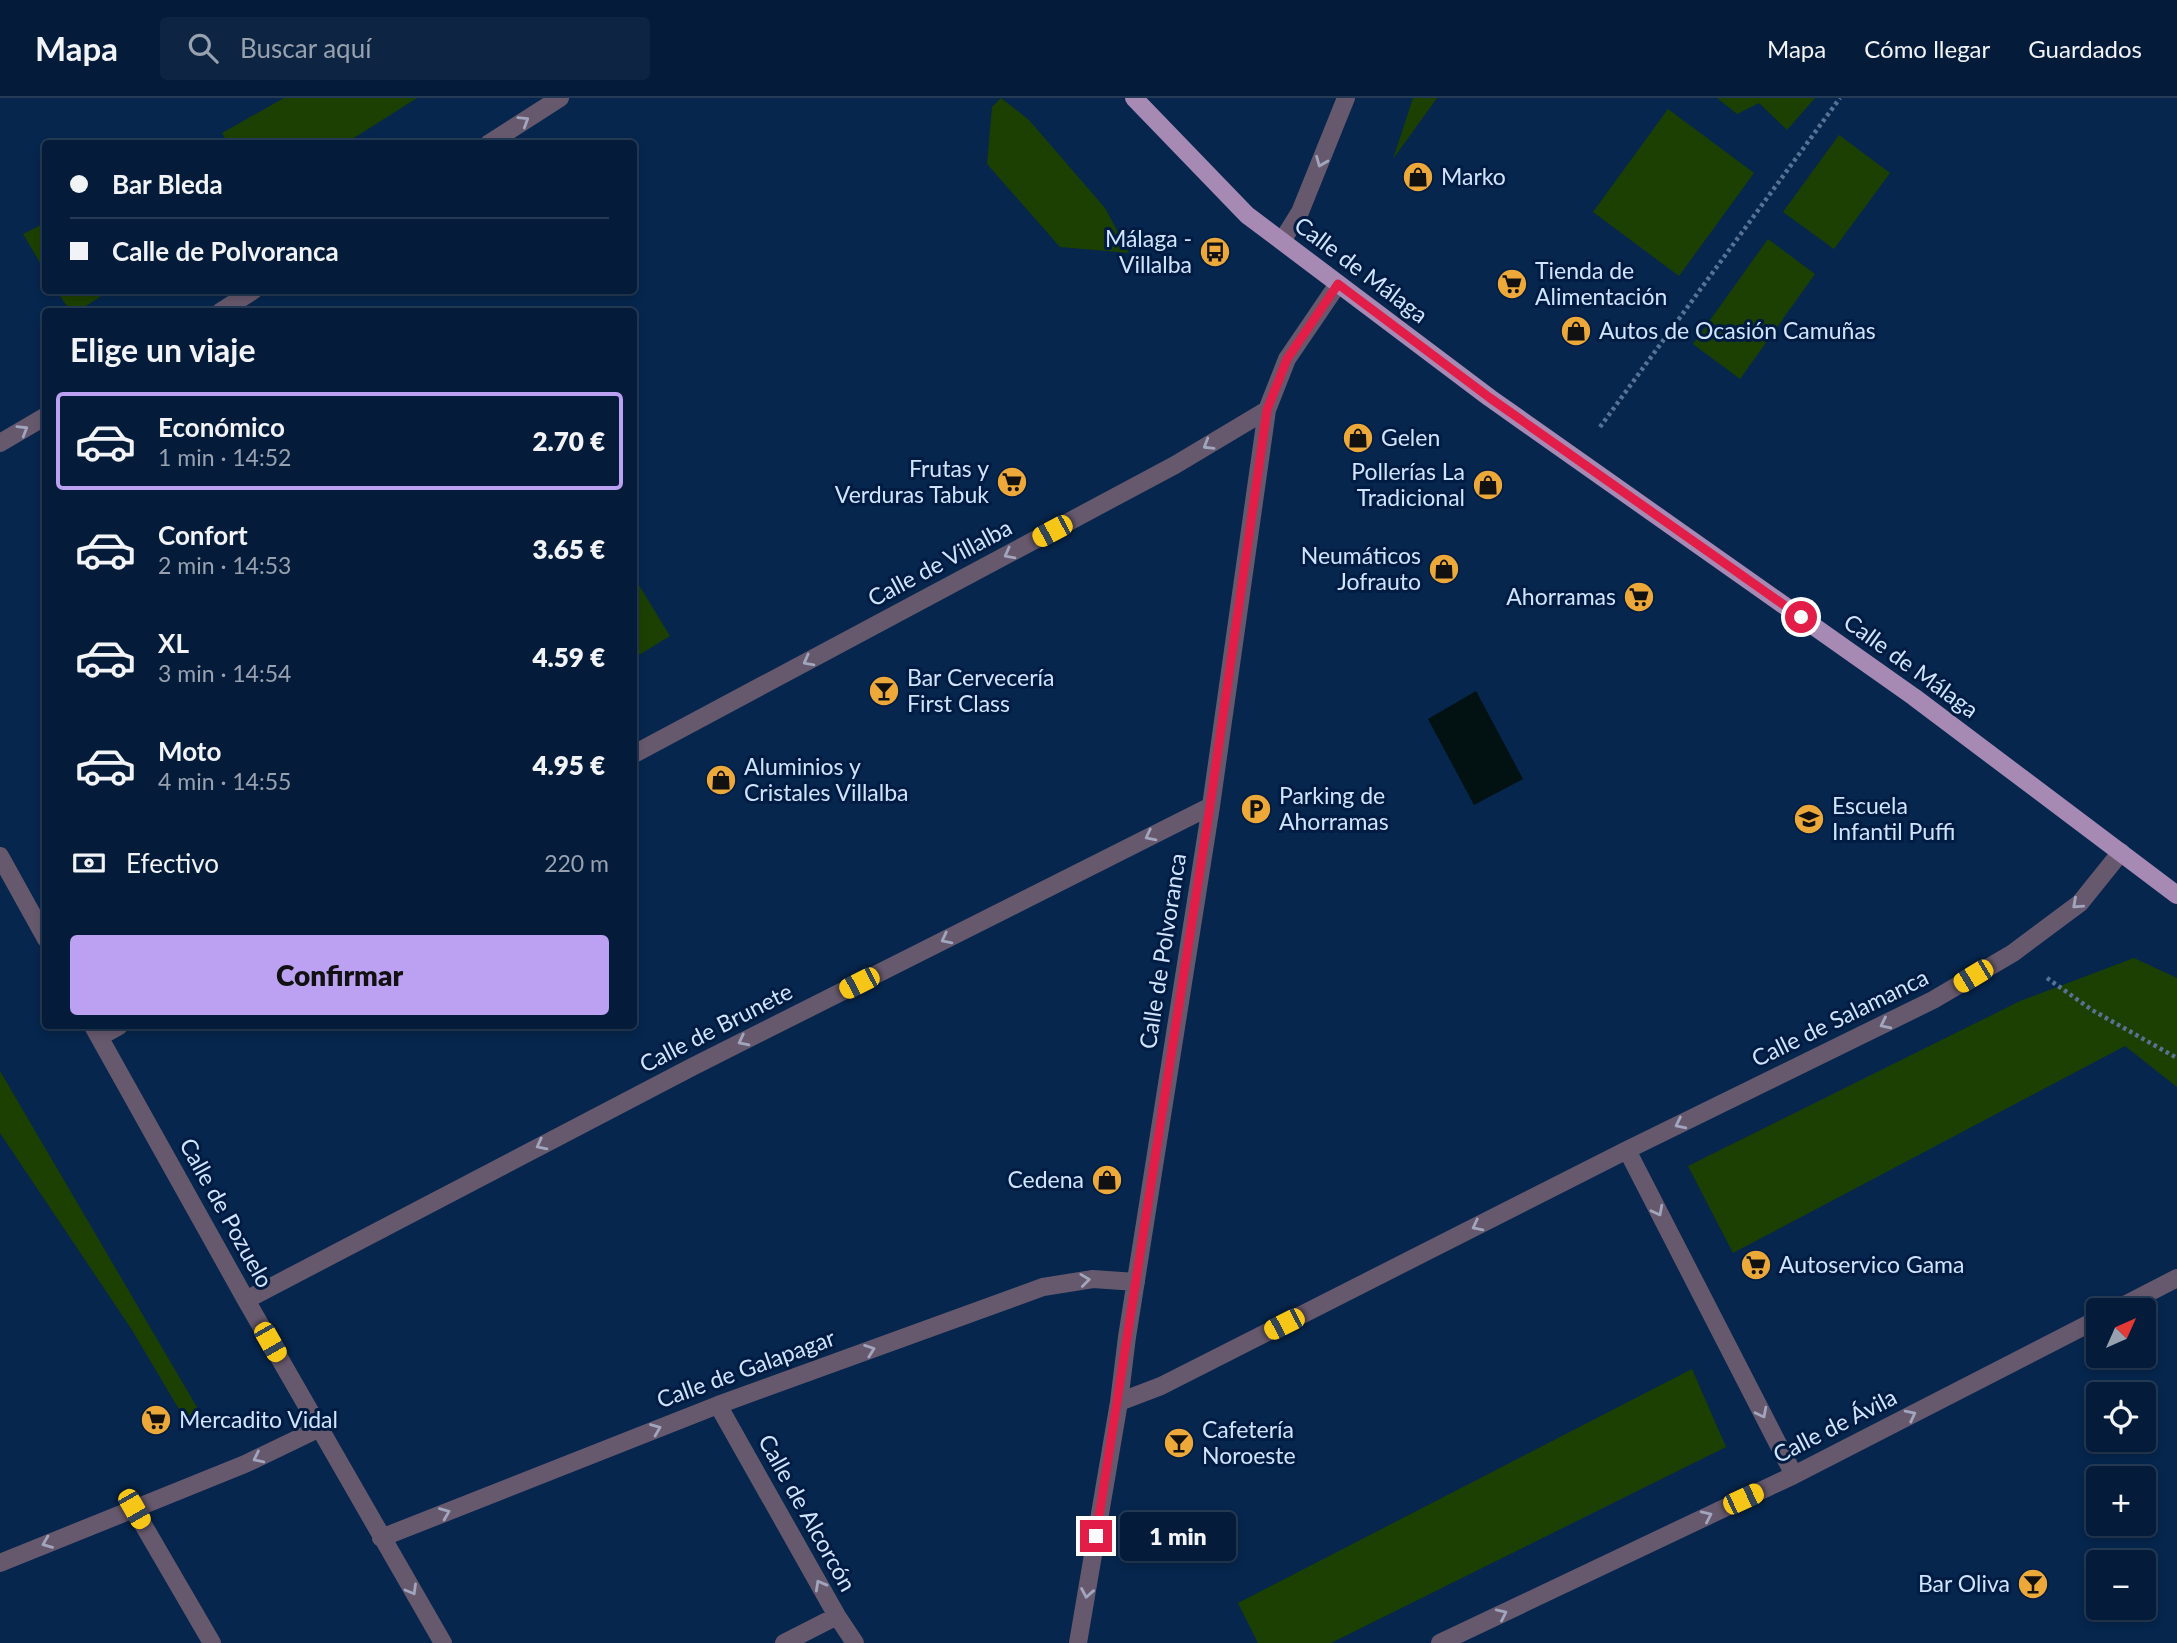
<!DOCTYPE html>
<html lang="es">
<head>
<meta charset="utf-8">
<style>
	:root { --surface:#041c3a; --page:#0d2542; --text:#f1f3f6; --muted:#97a1af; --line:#253a54; --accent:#bca0f2 }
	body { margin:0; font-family:Lato,sans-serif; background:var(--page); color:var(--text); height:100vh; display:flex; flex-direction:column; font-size:26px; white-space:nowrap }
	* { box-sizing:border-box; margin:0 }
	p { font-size:23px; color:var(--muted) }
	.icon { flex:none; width:38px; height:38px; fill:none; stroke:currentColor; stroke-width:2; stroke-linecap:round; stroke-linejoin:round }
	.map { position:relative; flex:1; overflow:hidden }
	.details { position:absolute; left:42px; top:210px; width:595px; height:721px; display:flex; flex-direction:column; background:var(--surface); border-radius:7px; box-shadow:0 4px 10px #0003,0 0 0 2px var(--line) }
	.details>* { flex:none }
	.guide { position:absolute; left:42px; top:42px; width:595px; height:154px; border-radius:7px; box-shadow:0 4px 10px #0003,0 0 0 2px var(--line); display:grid; align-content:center; height:154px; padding:0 28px; background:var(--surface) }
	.needle { width:46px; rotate:45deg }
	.fabs { position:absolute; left:2086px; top:1200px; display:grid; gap:14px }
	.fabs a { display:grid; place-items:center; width:70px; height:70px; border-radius:7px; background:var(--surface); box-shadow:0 4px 10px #0003,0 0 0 2px var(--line); font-size:35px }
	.end { position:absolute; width:32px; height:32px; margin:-16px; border:9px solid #e11d48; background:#fff; box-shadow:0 0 0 4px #fff }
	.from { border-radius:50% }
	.bubble { position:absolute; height:49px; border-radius:7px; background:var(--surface); box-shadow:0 4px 10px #0003,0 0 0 2px var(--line); font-size:23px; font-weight:800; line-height:49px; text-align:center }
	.car { position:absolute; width:21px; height:42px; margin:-21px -10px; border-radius:9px; box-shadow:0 0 5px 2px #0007; background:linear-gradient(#f5c518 24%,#345 0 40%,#f5c518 0 76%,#345 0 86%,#f5c518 0) }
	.guide b { display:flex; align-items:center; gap:24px; height:66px; font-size:26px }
	.guide b+b { border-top:2px solid var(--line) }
	.guide i { width:18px; height:18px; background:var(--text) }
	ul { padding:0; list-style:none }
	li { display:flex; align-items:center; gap:21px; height:98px; margin:0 14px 10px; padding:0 14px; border:4px solid transparent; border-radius:7px }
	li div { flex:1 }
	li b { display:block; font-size:26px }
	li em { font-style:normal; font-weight:800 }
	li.active { border-color:var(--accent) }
	li>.icon { width:63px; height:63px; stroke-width:1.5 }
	h2 { padding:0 28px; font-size:32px; line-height:84px }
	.pay { display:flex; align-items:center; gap:18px; height:77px; padding:0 28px; font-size:26px }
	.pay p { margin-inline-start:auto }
	.primary-button { display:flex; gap:14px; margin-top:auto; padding:14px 28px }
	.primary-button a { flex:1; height:80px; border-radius:7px; background:var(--accent); color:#111; font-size:28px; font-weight:800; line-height:80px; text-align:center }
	header { display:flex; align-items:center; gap:42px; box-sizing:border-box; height:98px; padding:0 35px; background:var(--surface); border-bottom:2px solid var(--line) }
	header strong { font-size:33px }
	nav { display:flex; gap:38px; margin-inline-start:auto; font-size:24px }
	.search { width:490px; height:63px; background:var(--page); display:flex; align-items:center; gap:18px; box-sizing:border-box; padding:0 24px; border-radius:7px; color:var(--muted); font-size:26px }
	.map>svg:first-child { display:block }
	.green { fill:#1c4002 }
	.water { fill:#021212 }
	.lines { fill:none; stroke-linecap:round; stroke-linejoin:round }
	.path { stroke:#577294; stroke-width:4.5; stroke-dasharray:3.5 3.5; stroke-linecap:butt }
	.minor { stroke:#67596d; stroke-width:18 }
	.major { stroke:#a78ab4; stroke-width:18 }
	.oneway { stroke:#a1a5bd }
	.route { stroke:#e11d48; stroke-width:9 }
	.labels { text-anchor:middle; stroke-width:6; stroke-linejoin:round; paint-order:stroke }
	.poi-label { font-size:23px; fill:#d1e4fe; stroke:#001c42; text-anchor:start }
	.street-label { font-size:23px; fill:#d1e4fe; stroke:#001c42 }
</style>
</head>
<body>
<header>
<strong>Mapa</strong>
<div class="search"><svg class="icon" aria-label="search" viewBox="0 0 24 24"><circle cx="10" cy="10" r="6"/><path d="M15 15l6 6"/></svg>Buscar aquí</div>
<nav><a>Mapa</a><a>Cómo llegar</a><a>Guardados</a></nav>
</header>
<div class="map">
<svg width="2177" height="1545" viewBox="0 0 2177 1545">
	<rect width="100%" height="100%" fill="#06264d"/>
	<path class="green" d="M284,0H417L346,45H228L222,35Z
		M1001,0L1029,22L1105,110L1129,155L1060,149L987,66L992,9Z
		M1413,0H1437L1393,61Z
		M1717,0H1815L1787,32L1759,5L1737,16Z
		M1668,11L1754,75L1679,178L1593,114Z
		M1839,37L1890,75L1834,151L1783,114Z
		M45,125V173L23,136Z
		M1768,141L1815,176L1740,281L1693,246Z
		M57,193H109L78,213H70Z
		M634,479L670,538L634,560Z
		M2134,860L2177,880V989L2125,948L1733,1155L1688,1068L2020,903Z
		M0,973L198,1311L186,1323L132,1232L0,1035Z
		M1692,1271L1726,1349L1331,1545H1258L1238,1505Z"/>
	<path class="water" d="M1476,593L1523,681L1474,707L1428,621Z"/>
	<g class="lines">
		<path class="path" d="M1600,329L1840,0
			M2047,880L2092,912L2177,960"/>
		<path class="minor" d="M488,46L560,0
			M1282,143L1300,114L1346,0
			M220,214L254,192
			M0,345L46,318
			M634,656L1175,367L1267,312
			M0,758L46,841
			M93,928L246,1202L443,1545
			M99,939L119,928
			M1627,1052L1794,1377
			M246,1202L692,969L1211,708
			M2113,1213L2177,1180
			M1119,1304L1161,1288L1627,1052L1933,902L2013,855L2080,805L2121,754
			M718,1307L837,1518L855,1545
			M134,1411L212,1545
			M381,1440L718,1307L1043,1189L1093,1181L1136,1184
			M0,1465L245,1366L320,1330
			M784,1545L837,1518
			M1078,1545L1119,1304L1127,1239L1211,708L1267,312L1287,261L1338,186
			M1440,1545L1794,1377L2098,1221"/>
		<path class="major" d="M1134,0L1247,117L1490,300L1914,599L2177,797"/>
	</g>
	<defs><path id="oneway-chevron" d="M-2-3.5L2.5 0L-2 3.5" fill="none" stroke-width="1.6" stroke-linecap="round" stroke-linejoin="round" transform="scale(1.75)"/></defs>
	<g class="oneway">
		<use href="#oneway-chevron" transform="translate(524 23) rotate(-32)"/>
		<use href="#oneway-chevron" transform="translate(1321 64) rotate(112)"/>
		<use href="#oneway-chevron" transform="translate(23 332) rotate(-31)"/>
		<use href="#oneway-chevron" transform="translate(1208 347) rotate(149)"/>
		<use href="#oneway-chevron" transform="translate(1009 456) rotate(152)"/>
		<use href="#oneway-chevron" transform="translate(808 563) rotate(152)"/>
		<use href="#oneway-chevron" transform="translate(1150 738) rotate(153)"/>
		<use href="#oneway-chevron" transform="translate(2077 806) rotate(138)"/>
		<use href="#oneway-chevron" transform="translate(946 841) rotate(153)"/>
		<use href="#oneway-chevron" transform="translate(1885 926) rotate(154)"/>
		<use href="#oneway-chevron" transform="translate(743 943) rotate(153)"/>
		<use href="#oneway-chevron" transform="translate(1680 1026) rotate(154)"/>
		<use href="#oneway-chevron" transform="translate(541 1047) rotate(153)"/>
		<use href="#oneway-chevron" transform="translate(1658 1113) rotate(63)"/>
		<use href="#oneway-chevron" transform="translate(1477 1128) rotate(153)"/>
		<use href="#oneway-chevron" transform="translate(1085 1182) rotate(-7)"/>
		<use href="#oneway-chevron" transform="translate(870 1252) rotate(-20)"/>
		<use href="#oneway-chevron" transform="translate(1762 1315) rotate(63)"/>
		<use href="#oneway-chevron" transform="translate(1911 1317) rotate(-27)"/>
		<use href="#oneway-chevron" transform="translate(656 1331) rotate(-22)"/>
		<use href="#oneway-chevron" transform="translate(258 1360) rotate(154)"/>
		<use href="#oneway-chevron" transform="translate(445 1415) rotate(-22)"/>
		<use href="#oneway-chevron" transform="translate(1707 1418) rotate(-25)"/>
		<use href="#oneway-chevron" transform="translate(47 1445) rotate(158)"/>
		<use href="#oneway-chevron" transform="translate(820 1487) rotate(-119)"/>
		<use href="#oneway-chevron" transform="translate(412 1492) rotate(60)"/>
		<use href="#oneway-chevron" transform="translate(1087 1495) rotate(100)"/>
		<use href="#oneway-chevron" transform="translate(1502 1516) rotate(-25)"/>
	</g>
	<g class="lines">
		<path class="route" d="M1096,1438L1210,708L1267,312L1287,261L1338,186L1490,300L1801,519"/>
	</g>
	<defs>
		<g id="shop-disc" transform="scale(1.575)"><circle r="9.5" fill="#eca93a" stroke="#001c42"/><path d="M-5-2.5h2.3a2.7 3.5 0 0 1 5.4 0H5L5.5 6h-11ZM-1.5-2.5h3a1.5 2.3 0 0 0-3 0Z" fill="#111"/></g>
		<g id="bus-disc" transform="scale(1.575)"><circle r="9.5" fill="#eca93a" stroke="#001c42"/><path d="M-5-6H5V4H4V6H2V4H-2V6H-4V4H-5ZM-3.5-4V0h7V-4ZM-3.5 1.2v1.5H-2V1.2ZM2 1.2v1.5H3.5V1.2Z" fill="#111"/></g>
		<g id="supermarket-disc" transform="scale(1.575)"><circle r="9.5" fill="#eca93a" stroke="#001c42"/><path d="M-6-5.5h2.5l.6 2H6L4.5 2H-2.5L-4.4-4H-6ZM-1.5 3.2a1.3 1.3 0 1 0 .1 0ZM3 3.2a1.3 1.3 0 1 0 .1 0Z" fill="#111"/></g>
		<g id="bar-disc" transform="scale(1.575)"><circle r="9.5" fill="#eca93a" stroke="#001c42"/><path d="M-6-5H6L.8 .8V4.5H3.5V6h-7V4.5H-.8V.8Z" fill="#111"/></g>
		<g id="parking-disc" transform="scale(1.575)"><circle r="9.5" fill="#eca93a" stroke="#001c42"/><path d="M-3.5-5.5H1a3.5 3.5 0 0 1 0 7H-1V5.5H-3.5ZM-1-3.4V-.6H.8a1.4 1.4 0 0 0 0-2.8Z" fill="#111"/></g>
		<g id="school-disc" transform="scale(1.575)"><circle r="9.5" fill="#eca93a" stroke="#001c42"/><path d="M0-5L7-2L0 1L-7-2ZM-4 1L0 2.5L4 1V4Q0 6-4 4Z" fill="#111"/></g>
	</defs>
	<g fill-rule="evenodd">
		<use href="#shop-disc" x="1418" y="79"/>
		<use href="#bus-disc" x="1215" y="154"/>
		<use href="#supermarket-disc" x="1512" y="186"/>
		<use href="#shop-disc" x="1576" y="233"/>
		<use href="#shop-disc" x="1358" y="340"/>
		<use href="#supermarket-disc" x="1012" y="384"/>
		<use href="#shop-disc" x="1488" y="387"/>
		<use href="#shop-disc" x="1444" y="471"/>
		<use href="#supermarket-disc" x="1639" y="499"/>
		<use href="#bar-disc" x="884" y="593"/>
		<use href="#shop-disc" x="721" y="682"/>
		<use href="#parking-disc" x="1256" y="711"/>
		<use href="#school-disc" x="1809" y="721"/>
		<use href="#shop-disc" x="1107" y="1082"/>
		<use href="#supermarket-disc" x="1756" y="1167"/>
		<use href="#supermarket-disc" x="156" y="1322"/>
		<use href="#bar-disc" x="1179" y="1345"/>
		<use href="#bar-disc" x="2033" y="1486"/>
	</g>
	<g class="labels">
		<g class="poi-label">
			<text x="1441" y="87">Marko</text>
			<text x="1192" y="149" text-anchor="end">Málaga -<tspan x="1192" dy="26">Villalba</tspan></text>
			<text x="1535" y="181">Tienda de<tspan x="1535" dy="26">Alimentación</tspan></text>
			<text x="1599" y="241">Autos de Ocasión Camuñas</text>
			<text x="1381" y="348">Gelen</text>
			<text x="989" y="379" text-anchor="end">Frutas y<tspan x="989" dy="26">Verduras Tabuk</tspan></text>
			<text x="1465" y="382" text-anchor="end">Pollerías La<tspan x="1465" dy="26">Tradicional</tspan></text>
			<text x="1421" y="466" text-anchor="end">Neumáticos<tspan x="1421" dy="26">Jofrauto</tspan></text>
			<text x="1616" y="507" text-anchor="end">Ahorramas</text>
			<text x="907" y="588">Bar Cervecería<tspan x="907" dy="26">First Class</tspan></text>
			<text x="744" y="677">Aluminios y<tspan x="744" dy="26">Cristales Villalba</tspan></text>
			<text x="1279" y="706">Parking de<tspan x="1279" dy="26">Ahorramas</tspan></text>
			<text x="1832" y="716">Escuela<tspan x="1832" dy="26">Infantil Puffi</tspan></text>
			<text x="1084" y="1090" text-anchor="end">Cedena</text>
			<text x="1779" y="1175">Autoservico Gama</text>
			<text x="179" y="1330">Mercadito Vidal</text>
			<text x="1202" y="1340">Cafetería<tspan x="1202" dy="26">Noroeste</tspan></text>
			<text x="2010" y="1494" text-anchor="end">Bar Oliva</text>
		</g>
		<g class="street-label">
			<text transform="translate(1361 172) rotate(37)" y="8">Calle de Málaga</text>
			<text transform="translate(940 465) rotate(-28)" y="8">Calle de Villalba</text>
			<text transform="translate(1911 568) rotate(36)" y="8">Calle de Málaga</text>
			<text transform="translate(1163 853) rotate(-81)" y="8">Calle de Polvoranca</text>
			<text transform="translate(1840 920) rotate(-26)" y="8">Calle de Salamanca</text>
			<text transform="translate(716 930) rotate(-27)" y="8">Calle de Brunete</text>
			<text transform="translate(226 1115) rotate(61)" y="8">Calle de Pozuelo</text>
			<text transform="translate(746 1271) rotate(-20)" y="8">Calle de Galapagar</text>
			<text transform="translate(1835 1328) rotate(-27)" y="8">Calle de Ávila</text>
			<text transform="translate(807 1415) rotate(61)" y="8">Calle de Alcorcón</text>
		</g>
	</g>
</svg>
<div class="fabs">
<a><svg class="needle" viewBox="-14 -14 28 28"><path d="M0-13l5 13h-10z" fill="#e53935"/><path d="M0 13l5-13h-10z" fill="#97a1af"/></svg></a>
<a><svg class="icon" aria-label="locate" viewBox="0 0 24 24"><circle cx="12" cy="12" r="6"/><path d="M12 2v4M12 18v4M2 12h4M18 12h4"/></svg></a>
<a>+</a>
<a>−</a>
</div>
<i class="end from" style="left:1801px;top:519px"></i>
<i class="end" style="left:1096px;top:1438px"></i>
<div class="bubble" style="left:1120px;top:1414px;width:116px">1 min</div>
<i class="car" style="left:1052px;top:433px;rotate:242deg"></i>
<i class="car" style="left:1973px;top:878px;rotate:239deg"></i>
<i class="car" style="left:859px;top:885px;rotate:243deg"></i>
<i class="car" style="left:1284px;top:1226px;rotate:243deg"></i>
<i class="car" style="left:270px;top:1244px;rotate:150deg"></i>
<i class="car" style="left:1743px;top:1401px;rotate:65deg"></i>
<i class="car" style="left:134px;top:1411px;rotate:150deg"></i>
<div class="guide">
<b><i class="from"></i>Bar Bleda</b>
<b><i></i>Calle de Polvoranca</b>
</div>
<section class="details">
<h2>Elige un viaje</h2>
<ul>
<li class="active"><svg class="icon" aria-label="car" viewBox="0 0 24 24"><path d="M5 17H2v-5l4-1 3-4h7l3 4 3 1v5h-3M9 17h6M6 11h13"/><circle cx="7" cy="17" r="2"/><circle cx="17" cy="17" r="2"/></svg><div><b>Económico</b><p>1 min · 14:52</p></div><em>2.70 €</em></li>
<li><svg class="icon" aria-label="car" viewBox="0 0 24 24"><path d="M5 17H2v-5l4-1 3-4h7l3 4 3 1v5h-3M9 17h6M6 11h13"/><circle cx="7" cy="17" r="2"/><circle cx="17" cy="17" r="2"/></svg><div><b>Confort</b><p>2 min · 14:53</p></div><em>3.65 €</em></li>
<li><svg class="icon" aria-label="car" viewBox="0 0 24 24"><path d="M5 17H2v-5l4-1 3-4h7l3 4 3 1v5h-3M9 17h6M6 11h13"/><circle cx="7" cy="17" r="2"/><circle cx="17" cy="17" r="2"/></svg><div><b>XL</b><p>3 min · 14:54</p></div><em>4.59 €</em></li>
<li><svg class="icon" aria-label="car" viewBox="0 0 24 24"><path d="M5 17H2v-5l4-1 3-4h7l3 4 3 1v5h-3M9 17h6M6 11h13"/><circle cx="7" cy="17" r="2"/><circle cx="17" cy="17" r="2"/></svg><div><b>Moto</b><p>4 min · 14:55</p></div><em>4.95 €</em></li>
</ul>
<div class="pay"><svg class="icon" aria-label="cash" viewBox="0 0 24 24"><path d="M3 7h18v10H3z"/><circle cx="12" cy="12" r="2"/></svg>Efectivo<p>220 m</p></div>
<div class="primary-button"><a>Confirmar</a></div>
</section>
</div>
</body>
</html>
